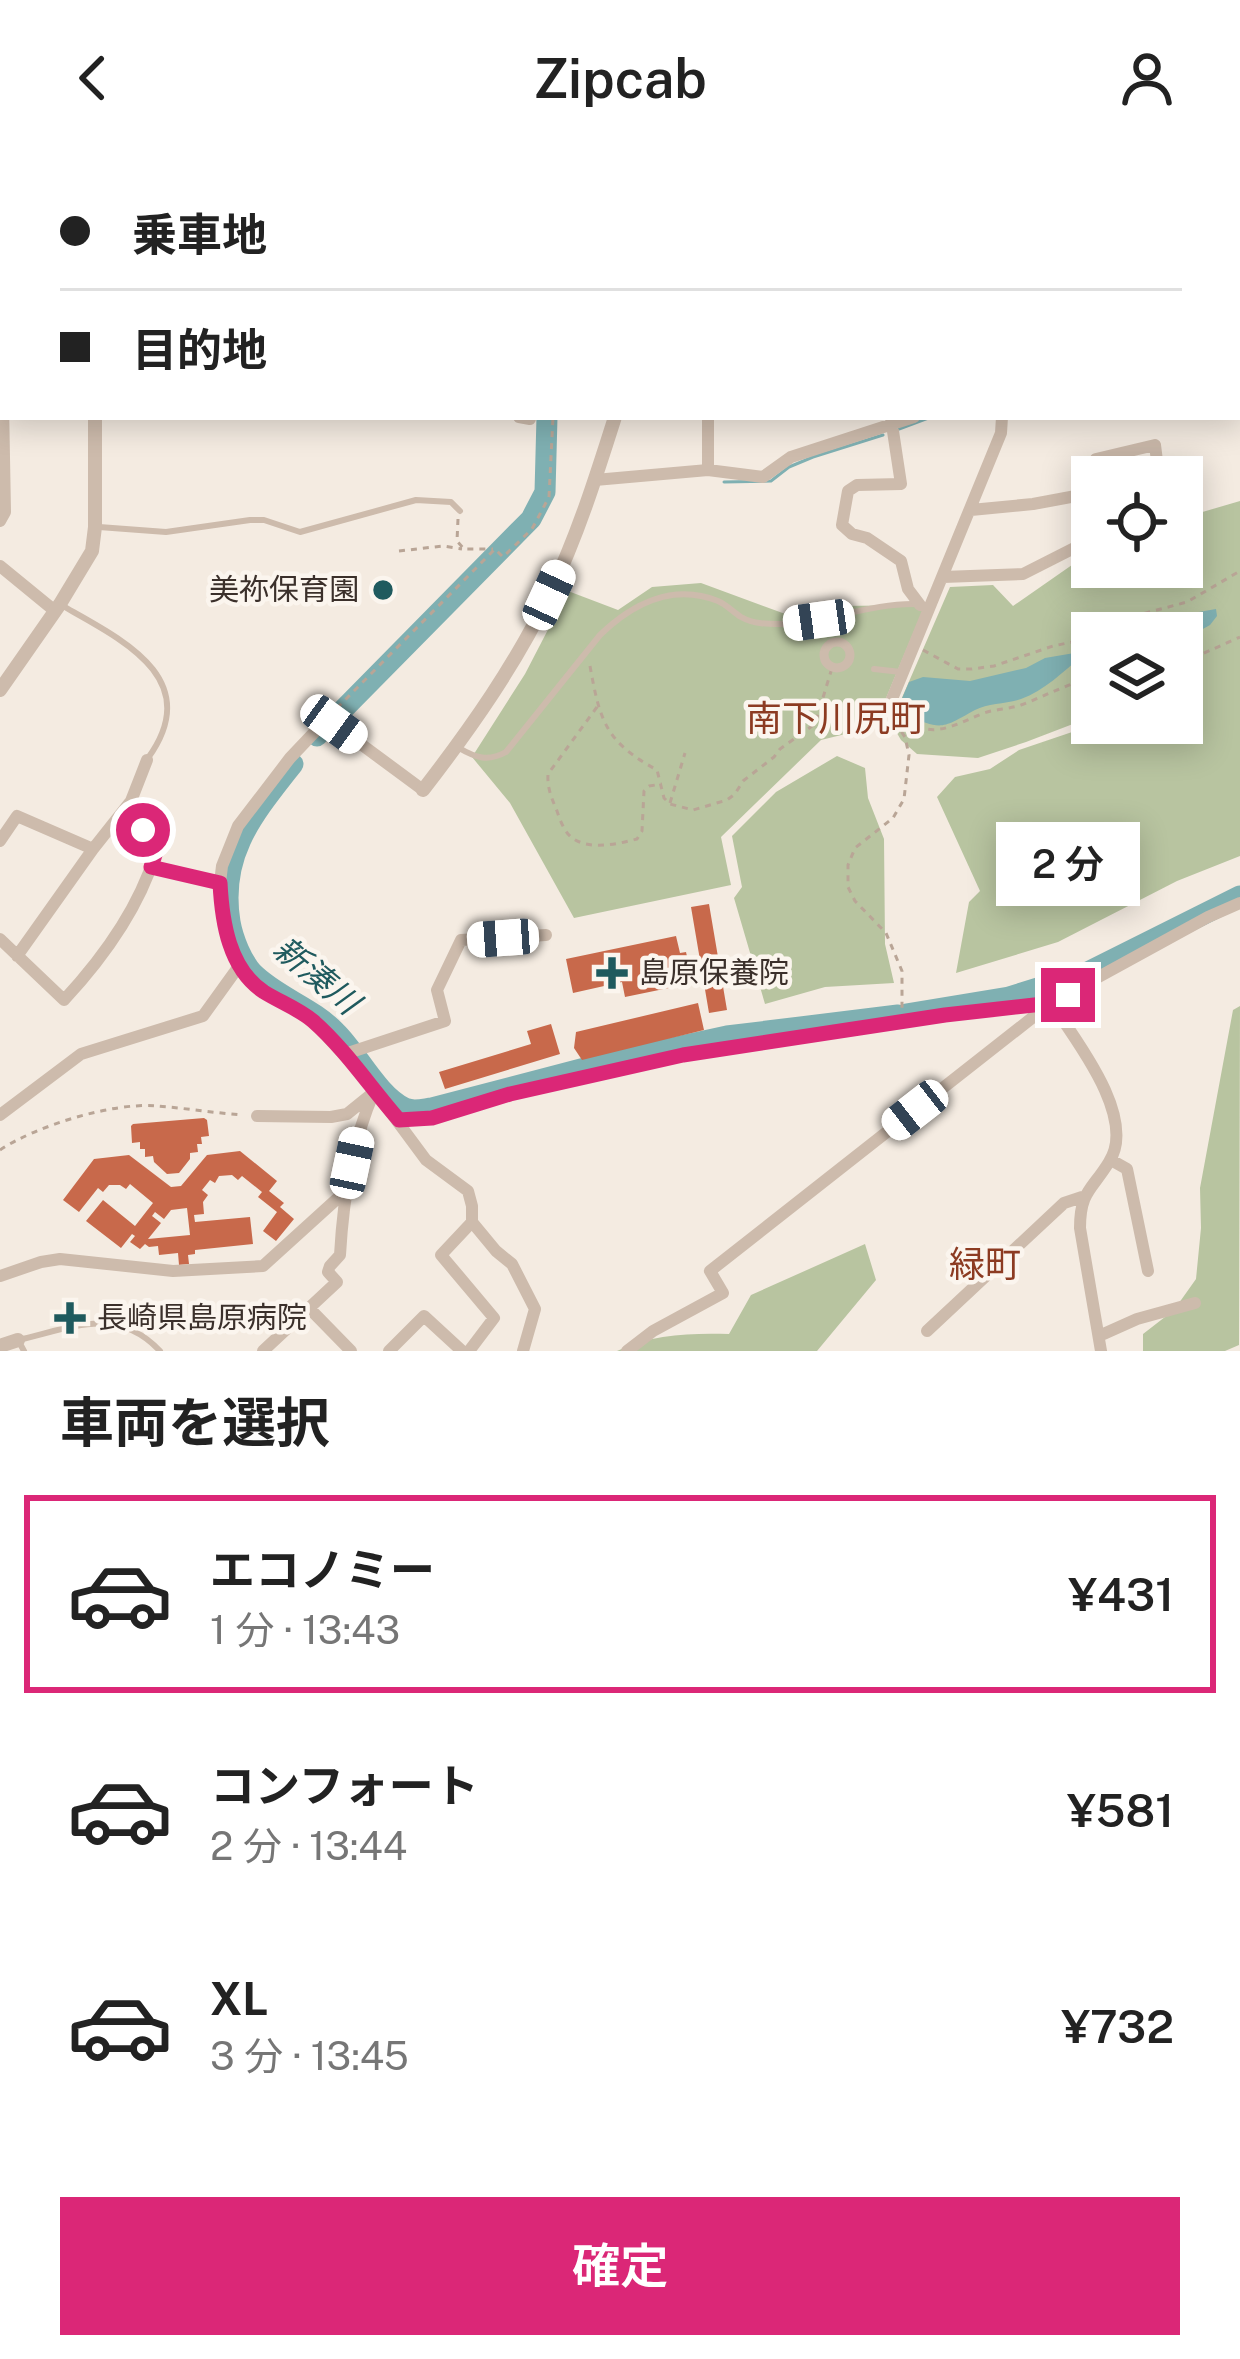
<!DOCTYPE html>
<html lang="ja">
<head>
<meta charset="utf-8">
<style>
	:root { --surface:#fff; --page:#f6f6f6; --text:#222; --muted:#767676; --line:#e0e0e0; --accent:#db2777 }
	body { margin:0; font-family:"Public Sans","Noto Sans JP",sans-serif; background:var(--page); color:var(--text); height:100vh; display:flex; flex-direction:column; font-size:45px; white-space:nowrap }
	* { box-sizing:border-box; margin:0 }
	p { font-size:39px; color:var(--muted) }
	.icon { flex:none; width:66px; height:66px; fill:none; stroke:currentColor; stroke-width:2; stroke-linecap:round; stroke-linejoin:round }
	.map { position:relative; height:1195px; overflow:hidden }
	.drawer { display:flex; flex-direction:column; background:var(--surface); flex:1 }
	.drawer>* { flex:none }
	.banner { position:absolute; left:0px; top:0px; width:1242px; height:264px; box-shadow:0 6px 30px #0003; display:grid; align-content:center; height:264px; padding:0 60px; background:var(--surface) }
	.tools { position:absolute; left:1071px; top:300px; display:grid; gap:24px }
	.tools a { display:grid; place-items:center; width:132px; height:132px; border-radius:0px; background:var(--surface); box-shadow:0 6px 30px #0003; font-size:60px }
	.end { position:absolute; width:54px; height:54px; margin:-27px; border:15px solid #db2777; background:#fff; box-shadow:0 0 0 6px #fff }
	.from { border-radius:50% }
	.bubble { position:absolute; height:84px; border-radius:0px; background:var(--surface); box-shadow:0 6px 30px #0003; font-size:39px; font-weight:600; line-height:84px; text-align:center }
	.car { position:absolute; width:36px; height:72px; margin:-36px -18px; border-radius:15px; box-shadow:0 0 9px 3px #0007; background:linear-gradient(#fff 24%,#345 0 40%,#fff 0 76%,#345 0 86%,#fff 0) }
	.banner b { display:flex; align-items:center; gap:42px; height:114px; font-size:45px }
	.banner b+b { border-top:3px solid var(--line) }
	.banner i { width:30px; height:30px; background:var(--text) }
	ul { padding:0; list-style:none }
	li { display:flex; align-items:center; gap:36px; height:198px; margin:0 24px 18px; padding:0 36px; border:6px solid transparent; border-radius:0px }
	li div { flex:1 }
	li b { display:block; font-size:45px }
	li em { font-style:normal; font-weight:600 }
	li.on { border-color:var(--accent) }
	li>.icon { width:108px; height:108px; stroke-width:1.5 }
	h2 { padding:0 60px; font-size:54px; line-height:144px }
	.button { display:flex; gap:24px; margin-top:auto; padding:24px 60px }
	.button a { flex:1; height:138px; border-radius:0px; background:var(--accent); color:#fff; font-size:48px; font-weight:600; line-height:138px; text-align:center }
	header { display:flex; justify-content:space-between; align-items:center; height:156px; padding:0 60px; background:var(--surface); font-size:54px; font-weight:600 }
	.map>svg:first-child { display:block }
	.green { fill:#b8c4a0 }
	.water { fill:#7fb0b2 }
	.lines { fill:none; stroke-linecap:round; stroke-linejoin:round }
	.stream { stroke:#7fb0b2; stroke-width:3 }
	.river { stroke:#7fb0b2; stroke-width:21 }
	.building { fill:#c8694b; fill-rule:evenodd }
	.minor-tunnel { stroke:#cfc6bd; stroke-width:12; stroke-dasharray:12 6; stroke-linecap:butt }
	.path { stroke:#b9a596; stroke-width:3; stroke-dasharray:6 6; stroke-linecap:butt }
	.service { stroke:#cdbbac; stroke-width:6 }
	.pedestrian { stroke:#cdbbac; stroke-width:9 }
	.minor { stroke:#cdbbac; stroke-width:12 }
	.tertiary { stroke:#cdbbac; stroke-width:14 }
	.motorway { stroke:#5c4a42; stroke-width:21 }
	.route { stroke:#db2777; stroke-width:15 }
	.poi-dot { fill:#1f5a5e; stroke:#fbf5ee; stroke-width:4.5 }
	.labels { text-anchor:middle; stroke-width:9; stroke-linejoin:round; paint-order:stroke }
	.poi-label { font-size:30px; fill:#3b302b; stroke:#fbf5ee; text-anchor:start }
	.water-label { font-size:33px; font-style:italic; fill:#1f5a5e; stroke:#fbf5ee }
	.quarter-label { font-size:36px; fill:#8c3b22; stroke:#fbf5ee }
</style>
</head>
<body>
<header><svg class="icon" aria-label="back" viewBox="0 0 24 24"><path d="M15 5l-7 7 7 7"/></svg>Zipcab<svg class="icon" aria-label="person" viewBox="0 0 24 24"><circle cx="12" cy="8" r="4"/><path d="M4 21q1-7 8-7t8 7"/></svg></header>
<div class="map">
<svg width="1240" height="1195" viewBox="0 0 1240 1195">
	<rect width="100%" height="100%" fill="#f4ebe1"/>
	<path class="green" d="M1240,345V700L1177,725L1058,786L956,817L969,746L980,735L937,641L955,621L990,613L1019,594L1078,574L1125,576L1100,567H1182V477H1092V564L1086,563L1026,586L978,602L917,598L901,584L891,567L950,431L993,429L1013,450L1092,395V411H1182V362Z
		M701,427L788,459L841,450L925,449L874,571L821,584L721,681L731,729L574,762L510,647L472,601L525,518L568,435L618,454L652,431Z
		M837,600L865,612L868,642L884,683L885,788L894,827L825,831L765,848L734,742L742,731L732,680L776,636Z
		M1240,850L1239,1189L1225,1195H1143V1178L1174,1154L1196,1123L1201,1072L1200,1032L1233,854Z
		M865,1088L876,1124L817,1195H617C652,1178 691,1177 729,1178L751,1139Z"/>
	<path class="water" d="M1216,453L1217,460L1210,469L1183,484L1182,477H1136L1170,461Z
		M1092,494V500H1082C1064,515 1044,535 1021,543C1007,548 988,547 975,554C942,572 943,575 906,559L900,547L909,526L923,521L970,525L1026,512L1045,502Z"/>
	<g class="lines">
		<path class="stream" d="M899,273L931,261
			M724,326L771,325L789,311L813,301L883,279"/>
		<path class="river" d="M317,580L531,363L545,336L547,261
			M293,608C253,659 219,698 230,766C233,783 242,805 253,817C277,841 312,851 336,876C357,896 378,940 405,952C413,956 423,953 432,952L608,906L727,880L898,859
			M906,858L1009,841L1086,817L1240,740"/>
	</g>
	<path class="building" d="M709,748L727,854L709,857L691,751Z
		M676,780L680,797L686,796L693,827L625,841L622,826L573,837L566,803Z
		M698,847L704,874L582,904L574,892L576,876Z
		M551,868L560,898L445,933L439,916L531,888L527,875Z
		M204,962L207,964L209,980L201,981L202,988H197L198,996L190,997V1003L179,1017L167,1018L154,1006L153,1000L145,1001V993H140V986L132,987L131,970L133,968Z
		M240,995L277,1025L269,1035L284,1047L280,1051L294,1063L276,1085L263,1075L277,1056L258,1041L262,1036L242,1020L238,1024L232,1019L219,1020L215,1027L210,1024L202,1034L208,1039L203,1046L204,1058L194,1059L195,1066L250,1061L253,1088L195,1094V1098L188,1099L189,1108L179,1109L178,1097L159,1099L158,1090L149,1091L145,1088L140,1093L130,1086L135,1080L132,1078L121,1092L86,1065L103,1044L135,1070L153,1047L130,1028L126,1033L120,1029H109L103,1036L98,1032L79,1056L63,1044L94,1003L129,999L171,1031L181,1030L207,999ZM187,1052L190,1079L148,1083L161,1067L152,1060L155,1056L164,1063L171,1054Z"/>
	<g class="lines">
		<path class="minor-tunnel" d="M1239,183L1240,182"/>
		<path class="path" d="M458,363L457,385L464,393H493
			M399,395L443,390L462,393
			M1101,477L1127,462L1187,446L1240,415
			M923,494L958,513H972L994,510L1053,490L1092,482
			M1182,507L1240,481
			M590,510C600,566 606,586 657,614L664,642L670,648L693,654L727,644L735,638L743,625L774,601L780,593L815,568L832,512
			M597,551L548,618C547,632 552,643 557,655C560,664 564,675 571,681C588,695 618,688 637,683L642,675L644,635L649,630L662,628
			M337,552L495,393L503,401L532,373L549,341L553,261
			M899,554C926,589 953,569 984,557C996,553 1009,553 1021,549C1045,540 1067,528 1092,522
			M888,556L905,581L909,599L904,643L893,662L855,692L848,709V731L855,745L886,777L902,815V854
			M670,647L685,597
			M0,994C36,970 113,946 156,950C185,952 214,957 243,959"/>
		<path class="service" d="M790,3L791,0
			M99,371L166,376L250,364H264L300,376L416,344L451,346L460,355
			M63,450C123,484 205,523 148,602
			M874,513L901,516
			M459,592C476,602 488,606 506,596L600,479C632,448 673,427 718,445C727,449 733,456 741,461C755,469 772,468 787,468C831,465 872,447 916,448
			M151,711L218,727
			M24,1195L18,1184C71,1172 117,1149 160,1195"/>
		<path class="pedestrian" d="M824 499a13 13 0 1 1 26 0a13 13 0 1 1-26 0Z"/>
		<path class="minor" d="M120,0L121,3
			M352,0L353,3
			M723,0L736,3
			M955,3L960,0
			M1022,3L1025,0
			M1097,3L1098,0
			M0,21L3,40
			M0,62H3
			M0,90H3
			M0,219H3
			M519,261L530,263V261
			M891,262L901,328L857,329L848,335L842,369L852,378L867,382L901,405L908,433L920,449
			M708,314V261
			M1097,321L1096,303L1155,289L1159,321
			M595,324L708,314L763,321L791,301L914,261
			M971,354L1033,348L1092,337
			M0,365L5,356L3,246
			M0,410L55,455
			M943,421L1023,418L1092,383
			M892,543L1001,277L1002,261
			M423,634L327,563L290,602L238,670L222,710L220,727L225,773L239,810L259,833L310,862L366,923L426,1004L468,1035L472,1050V1066L441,1099L494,1162L469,1195
			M0,685L17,660L93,693
			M0,783L64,844C103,802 138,754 155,699L131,645
			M17,800L93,693L131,645L147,604
			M1051,847C1075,883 1138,962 1109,1006C1092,1034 1080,1035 1080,1072L1101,1195
			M345,898L445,865L437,834L461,784L546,779
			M0,959L81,898L203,860L239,810
			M257,960L331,961L347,958L373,937
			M399,964L432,962L510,938L683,899L945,859L1051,847
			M1111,1004L1127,1013L1148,1115
			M472,1066L496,1095L512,1108L535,1153L523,1195
			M0,1120L41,1106L60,1103L173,1115L263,1110L349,1032
			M309,1152L351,1195
			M927,1175L1064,1047L1082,1041
			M1099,1180L1137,1163L1195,1147
			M263,1195L337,1126L328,1116L330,1110L340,1099C343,1045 352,986 374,936
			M389,1195L424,1160L462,1195
			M627,1195L653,1175L723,1137L710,1115L1051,847L1208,761L1240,747"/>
		<path class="tertiary" d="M77,0V3
			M642,3V0
			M0,534L60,448L92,395L95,371V261
			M423,634C471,572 516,508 550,437C577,381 596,321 615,261
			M0,1190L18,1184"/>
		<path class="motorway" d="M1130,0L1133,3
			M1183,0L1185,3
			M1239,101L1240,103
			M1239,144L1240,146"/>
	</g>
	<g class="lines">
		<path class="route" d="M143,674L155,699L151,711L220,727C222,766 229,813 264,836C280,846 299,853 313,865C346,894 370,931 399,964L432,962L510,938L683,899L945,859L1052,847L1068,839"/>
	</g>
	<g class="poi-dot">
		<circle cx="383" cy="434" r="12"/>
		<path d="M606 799h12v12h12v12h-12v12h-12v-12h-12v-12h12z"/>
		<path d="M64 1144h12v12h12v12h-12v12h-12v-12h-12v-12h12z"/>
	</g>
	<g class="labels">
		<g class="poi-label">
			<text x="359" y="444" text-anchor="end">美祢保育園</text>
			<text x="639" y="827">島原保養院</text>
			<text x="97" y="1172">長崎県島原病院</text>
		</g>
		<g class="water-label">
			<text transform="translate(317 819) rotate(40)" y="12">新湊川</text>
		</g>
		<g class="quarter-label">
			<text x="836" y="575">南下川尻町</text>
			<text x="985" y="1121">緑町</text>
		</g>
	</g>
</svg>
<div class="tools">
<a><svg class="icon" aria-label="locate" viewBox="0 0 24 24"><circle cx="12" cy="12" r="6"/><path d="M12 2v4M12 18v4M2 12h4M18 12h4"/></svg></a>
<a><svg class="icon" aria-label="layers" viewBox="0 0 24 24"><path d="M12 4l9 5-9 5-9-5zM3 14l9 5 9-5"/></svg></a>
</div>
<i class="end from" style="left:143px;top:674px"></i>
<i class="end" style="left:1068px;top:839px"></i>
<div class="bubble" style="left:996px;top:666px;width:144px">2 分</div>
<i class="car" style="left:549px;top:439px;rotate:25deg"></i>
<i class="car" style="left:819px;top:464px;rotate:262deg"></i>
<i class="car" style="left:334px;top:568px;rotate:126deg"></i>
<i class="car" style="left:503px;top:782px;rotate:266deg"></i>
<i class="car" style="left:915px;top:954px;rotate:232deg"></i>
<i class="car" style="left:352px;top:1007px;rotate:12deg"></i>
<div class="banner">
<b><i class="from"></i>乗車地</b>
<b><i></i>目的地</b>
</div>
</div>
<section class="drawer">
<h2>車両を選択</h2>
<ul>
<li class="on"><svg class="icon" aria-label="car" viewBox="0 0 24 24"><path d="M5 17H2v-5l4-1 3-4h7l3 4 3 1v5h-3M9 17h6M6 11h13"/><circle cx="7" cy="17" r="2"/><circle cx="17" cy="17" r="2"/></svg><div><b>エコノミー</b><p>1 分 · 13:43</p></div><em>¥431</em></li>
<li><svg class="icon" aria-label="car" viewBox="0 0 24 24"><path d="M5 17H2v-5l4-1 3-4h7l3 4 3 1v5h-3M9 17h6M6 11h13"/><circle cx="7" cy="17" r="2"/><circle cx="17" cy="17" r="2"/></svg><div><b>コンフォート</b><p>2 分 · 13:44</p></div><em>¥581</em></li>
<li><svg class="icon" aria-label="car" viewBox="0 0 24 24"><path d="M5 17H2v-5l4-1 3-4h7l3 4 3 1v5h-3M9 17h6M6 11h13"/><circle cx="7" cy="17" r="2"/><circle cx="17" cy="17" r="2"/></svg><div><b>XL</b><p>3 分 · 13:45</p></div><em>¥732</em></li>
</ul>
<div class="button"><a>確定</a></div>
</section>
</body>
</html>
